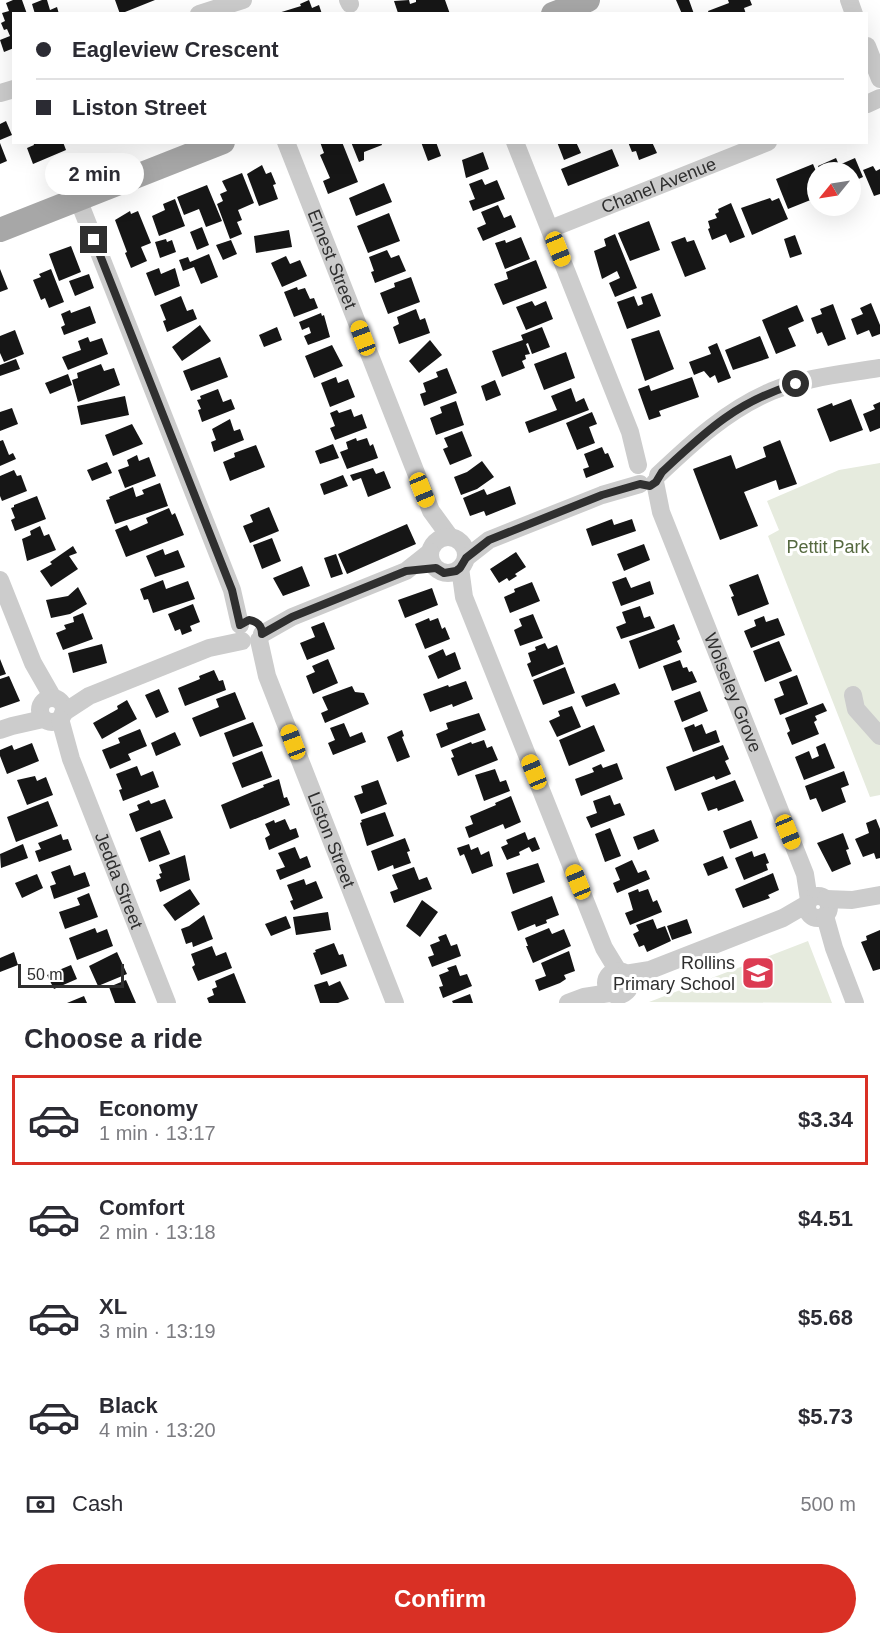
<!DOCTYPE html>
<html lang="en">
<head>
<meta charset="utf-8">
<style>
	:root { --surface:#fff; --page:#f2f2f3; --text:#2b2b33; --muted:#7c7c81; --line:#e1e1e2; --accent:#d93025 }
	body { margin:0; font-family:Arial,sans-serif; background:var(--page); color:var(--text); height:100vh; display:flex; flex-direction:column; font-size:22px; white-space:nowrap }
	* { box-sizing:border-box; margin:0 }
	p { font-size:20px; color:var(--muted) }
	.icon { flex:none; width:33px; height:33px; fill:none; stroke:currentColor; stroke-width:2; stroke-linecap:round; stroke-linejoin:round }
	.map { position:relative; height:1003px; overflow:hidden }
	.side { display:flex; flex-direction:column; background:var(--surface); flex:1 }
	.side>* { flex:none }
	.top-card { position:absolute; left:12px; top:12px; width:856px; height:132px; border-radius:0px; box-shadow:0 6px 24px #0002; display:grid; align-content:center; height:132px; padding:0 24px; background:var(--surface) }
	.needle { width:39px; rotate:240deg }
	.buttons { position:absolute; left:807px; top:162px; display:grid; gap:12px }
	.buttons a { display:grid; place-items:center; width:54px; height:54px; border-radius:50%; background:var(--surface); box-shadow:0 6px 24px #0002; font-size:30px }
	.scale { position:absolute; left:18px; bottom:15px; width:106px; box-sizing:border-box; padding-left:6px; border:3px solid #2f2f2f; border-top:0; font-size:16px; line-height:21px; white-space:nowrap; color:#2f2f2f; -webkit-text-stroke:4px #fff; paint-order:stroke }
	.end { position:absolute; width:27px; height:27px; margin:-14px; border:8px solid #2f2f2f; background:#fff; box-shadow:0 0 0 3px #fff }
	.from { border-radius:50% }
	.bubble { position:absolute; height:42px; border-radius:21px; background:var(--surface); box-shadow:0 6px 24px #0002; font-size:20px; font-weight:700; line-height:42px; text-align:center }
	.car { position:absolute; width:18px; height:36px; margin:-18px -9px; border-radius:8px; box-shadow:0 0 4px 2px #0007; background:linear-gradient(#f5c518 24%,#345 0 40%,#f5c518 0 76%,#345 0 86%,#f5c518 0) }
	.top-card b { display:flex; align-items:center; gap:21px; height:57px; font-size:22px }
	.top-card b+b { border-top:2px solid var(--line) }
	.top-card i { width:15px; height:15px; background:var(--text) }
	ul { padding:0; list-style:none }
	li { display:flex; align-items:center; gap:18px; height:90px; margin:0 12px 9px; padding:0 12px; border:3px solid transparent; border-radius:0px }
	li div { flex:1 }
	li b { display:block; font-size:22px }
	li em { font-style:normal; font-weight:700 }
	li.on { border-color:var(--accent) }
	li>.icon { width:54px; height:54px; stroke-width:1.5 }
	h2 { padding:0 24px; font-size:27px; line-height:72px }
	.pay { display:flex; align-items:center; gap:15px; height:66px; padding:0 24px; font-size:22px }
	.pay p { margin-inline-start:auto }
	.primary-button { display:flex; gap:12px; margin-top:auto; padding:12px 24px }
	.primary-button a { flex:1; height:69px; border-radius:36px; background:var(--accent); color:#fff; font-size:24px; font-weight:700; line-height:69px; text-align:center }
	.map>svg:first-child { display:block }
	.green { fill:#e6ebde }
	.building { fill:#161616 }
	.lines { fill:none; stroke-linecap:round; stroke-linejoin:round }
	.minor { stroke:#ccc; stroke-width:18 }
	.major { stroke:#a7a7a7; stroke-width:24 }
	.route { stroke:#2f2f2f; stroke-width:8 }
	.labels { text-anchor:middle; stroke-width:6; stroke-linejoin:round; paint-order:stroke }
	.street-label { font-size:18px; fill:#2f2f2f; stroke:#fff }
	.park-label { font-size:18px; fill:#55693f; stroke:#fff }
	.poi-label { font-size:18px; fill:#2f2f2f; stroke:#fff; text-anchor:end }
</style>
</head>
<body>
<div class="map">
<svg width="880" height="1003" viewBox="0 0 880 1003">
	<rect width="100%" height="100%" fill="#fff"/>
	<path class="green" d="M880,463V795L870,797L768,536L779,530L767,501L839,470Z
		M808,941L832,1003L649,1002Z"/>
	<path class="building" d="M13,0H22L27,14H14V48L4,52L0,40L10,36L7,29L4,30L1,23L5,21L2,13L9,11L6,3Z
		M42,0H47L50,10L57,7L59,14H35L32,4Z
		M115,0H155L120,14Z
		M309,0L312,8L319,5L322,14H275L301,6L300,4Z
		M409,0L410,4L416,2V0H445L450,14L398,13L394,1Z
		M676,0H689L694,14H682Z
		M728,0H750L752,5L744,8L746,14H709L708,11L729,3Z
		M6,121L12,135L0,140V124Z
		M33,142H63L66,150L33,164L27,148L34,145Z
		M320,142H342L358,182L328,194L323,181L330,178L320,155L324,153Z
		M351,142H381L382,145L364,152V160L359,162Z
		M421,142H436L441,156L428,161Z
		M557,142H576L581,153L564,160Z
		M628,142H652L657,153L639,160L636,151L632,152Z
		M0,143L7,161L0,164Z
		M612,149L619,166L568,186L561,169Z
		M483,152L489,169L466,178L462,160Z
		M836,158L839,165L855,158L863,177L850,183V172H821L818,166Z
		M813,164L818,176V197L788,209L776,179Z
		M262,165L266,174L271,172L276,184L273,185L278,199L259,206L247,174Z
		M873,166L876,171L880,169V194L874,196L863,170Z
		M242,173L254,203L238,210L242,220L237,222L242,234L230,239L217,204L223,201L220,194L227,191L222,181Z
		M482,179L485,185L497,180L505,199L473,211L469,201L475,199L469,184Z
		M384,183L392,202L356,216L349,198Z
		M207,185L222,221L206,227L199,209L184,215L177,197Z
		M770,198L772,201L779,198L788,219L752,235L741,208Z
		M175,199L185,226L159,236L152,216L165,210L163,204Z
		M731,203L745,237L730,243L726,234L712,240L708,229L710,228L708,221L717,218L715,214L719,212L718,209Z
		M498,205L504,218L511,215L516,227L483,241L477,228L486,224L481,212Z
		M130,211L131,214L138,211L151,243L141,247L147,261L131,268L125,253L127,252L115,220Z
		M389,213L400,241L368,253L357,226Z
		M649,221L660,250L630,261L618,233Z
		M202,227L209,245L197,250L190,232Z
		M289,230L292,247L256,253L254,236Z
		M615,234L637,288L615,297L609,283L620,278L617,271L602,279L594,251L606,246L604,239Z
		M795,235L802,254L790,258L784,239Z
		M521,237L530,259L505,269L495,243L505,240L506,243Z
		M685,237L687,242L694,240L706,269L685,277L671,242Z
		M166,239L167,242L172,240L176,252L160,258L155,242Z
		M231,240L237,254L223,260L216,245Z
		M71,246L81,272L59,281L49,254Z
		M387,250L391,258L399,255L406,271L375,283L371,272L374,271L369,257Z
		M209,254L218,277L201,284L194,267L183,271L179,260L188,257L190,262Z
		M286,256L290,264L300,260L307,276L282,287L271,263Z
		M536,260L547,288L503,305L494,284L508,279L506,272Z
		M159,268L161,274L175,268L180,286L155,296L146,273Z
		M0,269L8,289L0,292Z
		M51,269L64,302L49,308L45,298L41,300L33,280L41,277L39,274Z
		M89,274L94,288L75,296L69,281Z
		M411,277L420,302L388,314L380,293L395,287L394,283Z
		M297,287L298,290L305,288L310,299L314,298L318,308L294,317L284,292Z
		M652,293L661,316L627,329L617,302L634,296L638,306L643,304L641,297Z
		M181,296L187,311L193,309L197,319L167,332L163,321L166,320L160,305Z
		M532,301L535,306L546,301L553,319L526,330L516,307Z
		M871,303L880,325V334L872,337L869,330L857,335L851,319L863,314L860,308Z
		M833,304L846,339L828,346L822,332L817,334L811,318L822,314L820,309Z
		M797,305L804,321L788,328L796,346L776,354L762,320Z
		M90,306L96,323L64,335L61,327L65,325L61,314L70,310L71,313Z
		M416,309L420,320L425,318L430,333L399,344L393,327L399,324L397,317Z
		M321,313L322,316L324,315L330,337L308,345L304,336L311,333L309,327L302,330L299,322Z
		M200,325L211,341L182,361L172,347Z
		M277,327L282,340L264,347L259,335Z
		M542,327L550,347L532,354L528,343L526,344L530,354L525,355L526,359L522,361L525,368L502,377L492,351L523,340L521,335Z
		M15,330L24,354L4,362L0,353V336Z
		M659,330L674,369L645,381L631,339Z
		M760,336L769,358L733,370L725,350Z
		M88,337L90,342L102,338L108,354L68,370L62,357L81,350L78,341Z
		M430,340L442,355L419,373L409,361Z
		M717,343L731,378L718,383L715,375L710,378L704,371L694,375L689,362L711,354L708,347Z
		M332,345L343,366L314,378L305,356Z
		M566,352L575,378L544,390L534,364Z
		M220,357L228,377L191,391L183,371Z
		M16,359L20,369L0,376V365Z
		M101,364L104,371L114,368L120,385L78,402L72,380L78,378L77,373Z
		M447,368L457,393L424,406L420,394L426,392L423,383L438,377L436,372Z
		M68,374L72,385L50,394L45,383Z
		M336,377L338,383L348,379L355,397L330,407L321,383Z
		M692,377L699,397L659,411L661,416L649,420L638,389L649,385L651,391Z
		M495,380L501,395L486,401L481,386Z
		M571,388L576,402L584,398L589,410L529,433L525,422L557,410L551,396Z
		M218,389L223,402L231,399L235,409L202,422L198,410L201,409L197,400L201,399L200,396Z
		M125,396L129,415L81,425L77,406Z
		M851,399L863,430L830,442L817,409L832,403L833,406Z
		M456,401L464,425L436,435L430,418L442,413L440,407Z
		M880,402V428L870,432L863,414L875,409L873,405Z
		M12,408L18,424L0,431V412Z
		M351,409L354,417L362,414L367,428L335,440L330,428L335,426L330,413L337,410L339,413Z
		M592,412L597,424L589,427L595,443L577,450L566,423Z
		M230,419L234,431L240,429L244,440L214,452L211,442L216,440L212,429Z
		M132,424L143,444L113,456L105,435Z
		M462,431L472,456L450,465L443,449L448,447L444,438Z
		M356,438L357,441L367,438L370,446L373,444L378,458L347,469L340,452L348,449L346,442Z
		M3,440L9,455L13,453L16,459L0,466V441Z
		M780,440L797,484L779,490L776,480L744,492L758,526L720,540L693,469L731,455L736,469L766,457L763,447Z
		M333,444L339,458L320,464L315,451Z
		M256,445L265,467L230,481L223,462L235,457L234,453Z
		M602,447L605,454L608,453L614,467L586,478L583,469L589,467L584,454Z
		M137,455L139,461L149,457L156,476L125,488L118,470L129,466L127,460Z
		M482,461L494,477L477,489L461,495L454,477L467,472Z
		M107,462L112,473L92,481L87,470Z
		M373,468L376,474L384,471L391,488L368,497L361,478L353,481L350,475Z
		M14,470L17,476L21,475L27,491L2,501L0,496V476Z
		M343,475L348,486L324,495L320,484Z
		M160,483L168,506L115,524L106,500L110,499L109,497L133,487L136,497L144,494L142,490Z
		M510,486L516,504L486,516L484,511L470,516L463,498L484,489L487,495Z
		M37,496L46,519L15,531L11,520L15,518L11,508L14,507V505Z
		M269,507L279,531L250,543L243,526L253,522L250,515Z
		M169,508L172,515L175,513L184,535L126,557L115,530L127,525L130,531L148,523L146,518Z
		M612,519L614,525L632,519L636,531L592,546L586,529Z
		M407,524L416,544L347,574L338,554Z
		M40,526L44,536L49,534L56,550L27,561L22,539L31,535L30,531Z
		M272,538L281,561L262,569L253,545Z
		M644,544L650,560L624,571L617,554Z
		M73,546L77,553L69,556L78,569L51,587L40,571L52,564L50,562Z
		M163,549L165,555L178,550L185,567L155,577L146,556Z
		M516,552L526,567L515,574L517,576L509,581L507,578L499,583L490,569Z
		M336,554L343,574L331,578L324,558Z
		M302,566L310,586L283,596L273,578Z
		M758,574L769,604L738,616L731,597L734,596L729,585Z
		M626,577L631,588L650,581L654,594L621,606L612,582Z
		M163,580L166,589L188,581L195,599L153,613L148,599L144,600L140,589Z
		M532,582L540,601L510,613L504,597L515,592L514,589Z
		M78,587L87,604L70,614L51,618L46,600L68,596Z
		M432,588L438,605L405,618L398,600Z
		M193,604L200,622L190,626L192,631L182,635L180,629L175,631L168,614Z
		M640,606L644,618L650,616L655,628L621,639L616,627L626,623L622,612Z
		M83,613L93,639L63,650L56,633L66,629L64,625L74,622L73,617Z
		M533,614L543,638L520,646L514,630L522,626L519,619Z
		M764,616L766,622L778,618L785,635L751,648L744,631L756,626L754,620Z
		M429,618L430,621L438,618L442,629L445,627L450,639L425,649L415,624Z
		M324,622L335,649L307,660L300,643L315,637L311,627Z
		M674,624L680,639L677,641L682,652L639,669L629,641Z
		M779,641L792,671L765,682L753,651Z
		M545,643L548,649L557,645L564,664L532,677L527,664L531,662L528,653L536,650L535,647Z
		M102,644L107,663L73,673L68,653Z
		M443,649L446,656L455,652L461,669L438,679L428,656Z
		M0,659L6,674L0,676Z
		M328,659L338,683L313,694L306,676L315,672L312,666Z
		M680,660L683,668L687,667L689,672L692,671L697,682L672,691L663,666Z
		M565,667L575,693L543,705L533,680Z
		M214,670L219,681L223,680L226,690L185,706L178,688L200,679L199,676Z
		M797,675L808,704L780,715L774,699L784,695L779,682Z
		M9,676L20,701L0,708V679Z
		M466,681L473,699L453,707L452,704L430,712L423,694L448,685L449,687Z
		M615,683L620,694L586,707L581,696Z
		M352,686L355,692L364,693L369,704L325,723L321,713L328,710L322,697Z
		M159,689L169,712L156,718L145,695Z
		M700,691L708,711L682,722L674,701Z
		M235,692L246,719L200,737L192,718L219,707L216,699Z
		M127,700L137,719L102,739L93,723L118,709L117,706Z
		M823,703L827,711L815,716L817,720L814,722L819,734L792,745L787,733L790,731L785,718Z
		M572,706L581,727L557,737L549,721L560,716L558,711Z
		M479,713L486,730L441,748L436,734L448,729L446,723Z
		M253,722L263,746L233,757L224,733Z
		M344,723L350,737L362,732L366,742L333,755L328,743L335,740L330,728Z
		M694,724L695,727L702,724L706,734L716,730L720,742L693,752L684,728Z
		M594,725L605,751L569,766L559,740Z
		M140,729L147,746L128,754L131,760L110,769L102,750L120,743L118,738Z
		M402,730L404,736L402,737L410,757L397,762L387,737Z
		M175,732L181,745L156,756L151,743Z
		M484,740L487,748L492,746L498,760L458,776L451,758L454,757L451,750L471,742L472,744Z
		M32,743L39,761L7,774L0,756V750L12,745L14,750Z
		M825,743L835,768L804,780L795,757L809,751L812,759L819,756L816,747Z
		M723,745L729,759L725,761L731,774L716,780L714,776L675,791L666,767Z
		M262,751L272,777L242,788L232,763Z
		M617,763L623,779L581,796L575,779L594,772L592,768L601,764L603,768Z
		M137,766L141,776L153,771L159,787L123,801L119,790L122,789L116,774Z
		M495,769L500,782L506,780L510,791L484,801L475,775Z
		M844,771L849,785L841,788L846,802L822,812L816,798L810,800L805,786Z
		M35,776L37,781L46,777L53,795L27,805L17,780Z
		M279,779L284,798L287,797L290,805L230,829L221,805L264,787L263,785Z
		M378,780L387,804L361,814L354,796L363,793L361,786Z
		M735,780L744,801L718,811L717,808L708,811L701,793Z
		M610,795L614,805L620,803L625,815L591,828L586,817L597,813L593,801Z
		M511,796L521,822L505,829L503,824L469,838L465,827L473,824L470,816L496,805L495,803Z
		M165,799L173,818L136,832L129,814L139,810L137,805L149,800L151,804Z
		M48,801L58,826L16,842L7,817Z
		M385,812L394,836L367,846L360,823L362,822L361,820Z
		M285,819L290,830L296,828L299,837L269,850L265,838L270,835L265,824L274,820L275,823Z
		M876,819L880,829V858L876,859L874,853L863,857L855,839L869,833L866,823Z
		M751,820L758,838L730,849L723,831Z
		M610,828L621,856L605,862L595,834Z
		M654,829L659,841L638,850L633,837Z
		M160,830L170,854L149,862L140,838Z
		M525,832L528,840L535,837L540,849L532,852L529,847L519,852L520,855L507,860L501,847L508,844L506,840Z
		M843,833L849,849L846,850L851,864L832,872L817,843Z
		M61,834L63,840L68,839L72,850L39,862L35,851L41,849L38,843Z
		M405,838L410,851L407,852L411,863L394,869L393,865L378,871L371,851Z
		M23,844L28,858L1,868L0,854Z
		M469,844L471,850L478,847L481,855L489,851L493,866L472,874L464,854L460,856L457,848Z
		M295,847L300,859L307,856L311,867L280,880L276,870L285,867L278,853Z
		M752,851L754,857L765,853L769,863L766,864L768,870L744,880L735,858Z
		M185,855L190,880L160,892L156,880L161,878L159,874L162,873L159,865Z
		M723,856L728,868L708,876L703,864Z
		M632,860L638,873L646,870L650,879L617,893L613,883L620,880L615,868Z
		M538,863L545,882L513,894L506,873Z
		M70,865L74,876L85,872L90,886L54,899L50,886L56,884L51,872Z
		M414,867L419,880L427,877L432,889L394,903L390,892L398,889L392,875Z
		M773,873L779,890L768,895L770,898L743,908L735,889Z
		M37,874L43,888L22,898L15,883Z
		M304,879L306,885L316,881L323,898L294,910L290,901L293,900L287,885Z
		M190,889L200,904L175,921L163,905Z
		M638,889L639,892L648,889L653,902L657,900L662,912L630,925L625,913L633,910L628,893Z
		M89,893L98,917L65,929L59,912L80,905L77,898Z
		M552,896L559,915L546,920L547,923L536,927L535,924L518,931L511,912Z
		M422,900L438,912L420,937L406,926Z
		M328,912L331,930L296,935L293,917Z
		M204,915L213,939L193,947L192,942L186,944L181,929L189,926Z
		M286,916L291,928L271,936L265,924Z
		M653,919L657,929L665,926L671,941L647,952L644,945L639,947L633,934L639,931L636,925Z
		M687,919L692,933L672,940L667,926Z
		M95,928L97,933L107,929L113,946L77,960L69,938Z
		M549,928L552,934L564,929L571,946L533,963L526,946H528L525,938Z
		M880,930V969L873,971L861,942L867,940L866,936Z
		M446,934L451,946L457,944L461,956L432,967L428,957L434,955L430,945L440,941L438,937Z
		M334,943L339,955L343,954L347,966L321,975L313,953L316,952L315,950Z
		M212,946L216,956L226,952L232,968L198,981L192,967L195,965L191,954Z
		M569,951L575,971L564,975L566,979L560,983L539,991L535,980L546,976L541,963Z
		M14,952L18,965L0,972V958Z
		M117,952L127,974L98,986L89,966Z
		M71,965L77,979L54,989L47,975Z
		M456,965L460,976L467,974L472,986L443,998L439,987L443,986L439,975L449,971L447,968Z
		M234,973L246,1003H209L207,998L214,995L212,989L217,987L215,981Z
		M126,980L136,1003H115L109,987Z
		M327,981L329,986L340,981L349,999L338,1003H320L314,985Z
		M470,994L473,1003H453L452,1001Z
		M84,996L87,1003H67Z"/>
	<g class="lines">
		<g class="minor">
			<path d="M348,0L350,4"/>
			<path d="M849,0L854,14"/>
			<path d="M199,14L243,0"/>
			<path d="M867,46L880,79"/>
			<path d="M0,93L14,89"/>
			<path d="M867,104L880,98"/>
			<path id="s1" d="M286,142L431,511L450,537"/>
			<path d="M515,142L630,432L638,465"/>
			<path d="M78,199L232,590L240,625"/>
			<path id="s2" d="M550,229L768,142"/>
			<path d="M658,475C693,442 727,410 772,391C806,377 844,374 880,368"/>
			<path id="s3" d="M655,482L661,512L805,874L809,900"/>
			<circle cx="448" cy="555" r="18"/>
			<path d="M466,558L489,540L602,495L640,484"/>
			<path d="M460,568L464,597L604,948L618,971"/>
			<path d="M0,580L33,663L53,698"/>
			<path d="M262,634L292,617L406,571L430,552"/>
			<path id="s4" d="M259,640L267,676L395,1003"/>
			<path d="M853,695L856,709L880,736"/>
			<circle cx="52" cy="710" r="12"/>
			<path d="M63,713L89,696L209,648L242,641"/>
			<path id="s5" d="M60,719L71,759L167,1003"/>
			<path d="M0,730L12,726L43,719"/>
			<circle cx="818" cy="907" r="11"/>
			<path d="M826,899L852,900L880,895"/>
			<path d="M825,916L834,948L855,1003"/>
			<circle cx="618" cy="983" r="12"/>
			<path d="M625,974L650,970L783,918L807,904"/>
			<path d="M568,1003L584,997L610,993"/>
		</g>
		<path class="major" d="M553,14L588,0
			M0,230L223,142"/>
	</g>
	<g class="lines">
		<path class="route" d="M94,240L232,590L240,625L249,620C257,621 262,626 262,634L292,617L406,571L436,568L444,573L456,571L460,568L466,558L489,540L602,495L640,484L650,486L656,482L662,472C705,432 737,401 796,384"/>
	</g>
	<defs>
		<g id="school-square" transform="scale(1.725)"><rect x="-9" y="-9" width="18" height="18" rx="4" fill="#dc3b52" stroke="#fff"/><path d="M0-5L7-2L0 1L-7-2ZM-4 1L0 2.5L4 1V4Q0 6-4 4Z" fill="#fff"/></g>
	</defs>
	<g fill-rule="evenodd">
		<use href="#school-square" x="758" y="973"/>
	</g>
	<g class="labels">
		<g class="street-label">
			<text dy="6" stroke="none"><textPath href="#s2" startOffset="117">Chanel Avenue</textPath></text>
			<text dy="6" stroke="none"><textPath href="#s1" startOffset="126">Ernest Street</textPath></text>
			<text dy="6" stroke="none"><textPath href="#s3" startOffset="225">Wolseley Grove</textPath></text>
			<text dy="6" stroke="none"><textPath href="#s4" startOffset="213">Liston Street</textPath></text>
			<text dy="6" stroke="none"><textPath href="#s5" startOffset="172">Jedda Street</textPath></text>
		</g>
		<g class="park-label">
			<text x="828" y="553">Pettit Park</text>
		</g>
		<g class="poi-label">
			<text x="735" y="969">Rollins<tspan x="735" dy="21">Primary School</tspan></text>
		</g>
	</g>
</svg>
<div class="buttons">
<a><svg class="needle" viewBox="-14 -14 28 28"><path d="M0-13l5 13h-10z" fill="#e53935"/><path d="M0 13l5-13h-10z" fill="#7c7c81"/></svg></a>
</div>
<div class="scale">50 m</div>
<i class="end from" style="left:796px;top:384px"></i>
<i class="end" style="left:94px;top:240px"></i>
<div class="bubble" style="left:45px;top:153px;width:99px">2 min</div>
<i class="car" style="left:558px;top:249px;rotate:158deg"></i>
<i class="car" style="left:363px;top:338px;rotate:339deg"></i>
<i class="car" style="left:422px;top:490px;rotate:158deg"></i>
<i class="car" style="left:293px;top:742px;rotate:339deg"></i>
<i class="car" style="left:534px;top:772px;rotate:338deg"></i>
<i class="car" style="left:788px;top:832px;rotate:158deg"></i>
<i class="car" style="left:578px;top:882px;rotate:338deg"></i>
<div class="top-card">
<b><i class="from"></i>Eagleview Crescent</b>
<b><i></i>Liston Street</b>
</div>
</div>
<section class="side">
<h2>Choose a ride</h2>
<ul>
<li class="on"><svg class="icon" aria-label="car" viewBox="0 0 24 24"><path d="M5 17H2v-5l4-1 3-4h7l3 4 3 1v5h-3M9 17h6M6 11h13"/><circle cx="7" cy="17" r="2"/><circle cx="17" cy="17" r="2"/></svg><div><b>Economy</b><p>1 min · 13:17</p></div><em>$3.34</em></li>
<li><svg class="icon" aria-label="car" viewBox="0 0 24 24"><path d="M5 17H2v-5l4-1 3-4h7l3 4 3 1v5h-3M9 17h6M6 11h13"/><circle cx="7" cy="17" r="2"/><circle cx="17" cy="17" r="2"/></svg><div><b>Comfort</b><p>2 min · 13:18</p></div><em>$4.51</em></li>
<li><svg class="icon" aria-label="car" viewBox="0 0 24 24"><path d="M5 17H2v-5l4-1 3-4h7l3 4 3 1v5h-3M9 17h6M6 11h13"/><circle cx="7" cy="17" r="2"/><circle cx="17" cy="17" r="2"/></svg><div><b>XL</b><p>3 min · 13:19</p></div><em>$5.68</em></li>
<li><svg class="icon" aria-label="car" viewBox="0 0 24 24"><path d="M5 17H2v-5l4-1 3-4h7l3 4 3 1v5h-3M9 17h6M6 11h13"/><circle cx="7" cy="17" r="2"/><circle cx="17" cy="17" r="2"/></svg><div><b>Black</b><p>4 min · 13:20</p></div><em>$5.73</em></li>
</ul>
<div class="pay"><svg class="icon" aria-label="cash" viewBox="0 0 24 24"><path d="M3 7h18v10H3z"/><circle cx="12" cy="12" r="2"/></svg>Cash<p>500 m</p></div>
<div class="primary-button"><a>Confirm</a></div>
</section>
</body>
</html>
